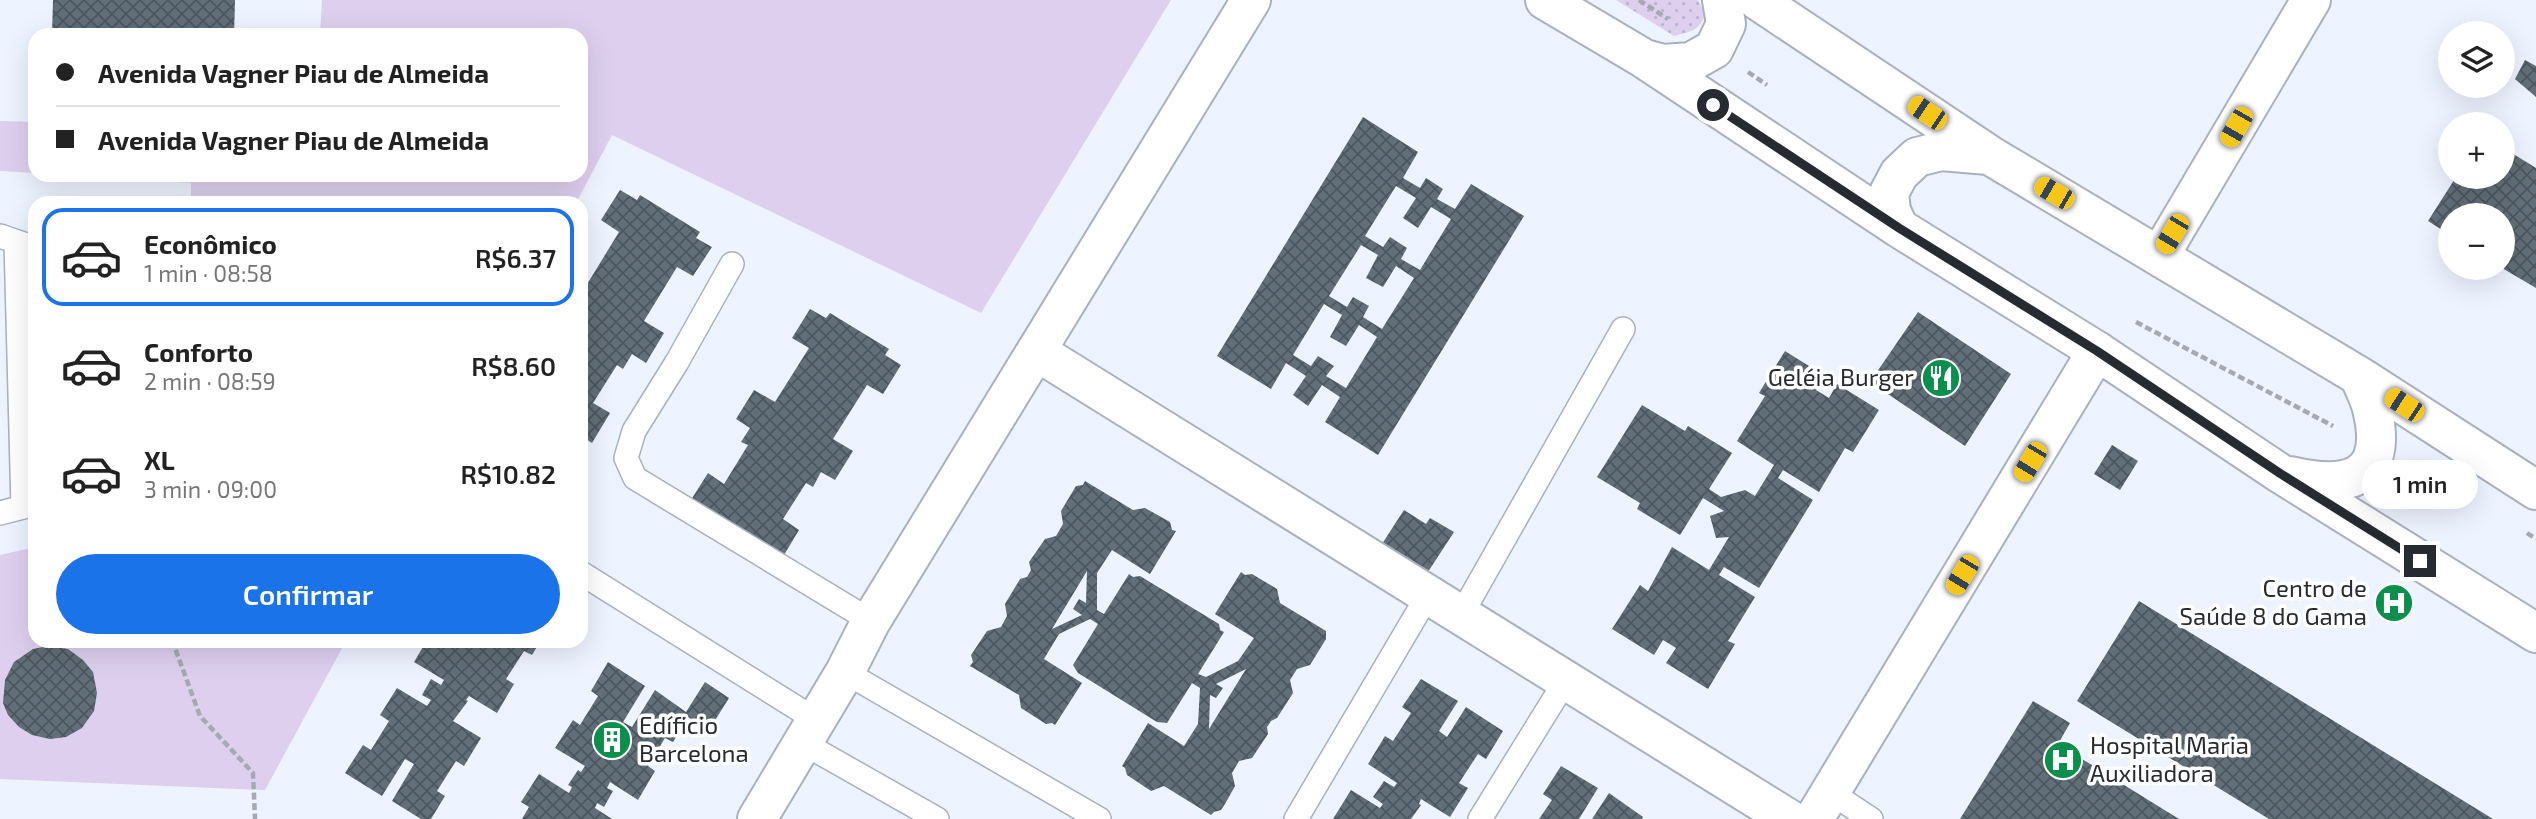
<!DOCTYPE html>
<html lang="pt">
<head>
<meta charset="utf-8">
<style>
	:root { --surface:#fff; --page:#f2f2f2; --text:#222; --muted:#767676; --line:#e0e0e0; --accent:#1a73e8 }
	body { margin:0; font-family:"Exo 2",sans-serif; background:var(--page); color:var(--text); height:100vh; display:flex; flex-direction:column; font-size:26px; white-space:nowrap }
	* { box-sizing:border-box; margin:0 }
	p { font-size:23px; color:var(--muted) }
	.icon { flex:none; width:38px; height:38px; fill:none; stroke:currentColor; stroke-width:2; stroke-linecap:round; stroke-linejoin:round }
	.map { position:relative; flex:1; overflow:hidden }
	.panel { position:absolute; left:28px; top:196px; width:560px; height:452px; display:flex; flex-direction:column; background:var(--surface); border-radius:21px; box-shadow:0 7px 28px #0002 }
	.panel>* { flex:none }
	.banner { position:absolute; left:28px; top:28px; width:560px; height:154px; border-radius:21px; box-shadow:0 7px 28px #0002; display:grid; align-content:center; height:154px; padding:0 28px; background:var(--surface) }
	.buttons { position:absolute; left:2438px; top:21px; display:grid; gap:14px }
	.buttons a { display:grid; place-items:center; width:77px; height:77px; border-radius:50%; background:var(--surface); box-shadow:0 7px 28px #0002; font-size:35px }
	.end { position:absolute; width:32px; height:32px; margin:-16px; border:9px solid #272a30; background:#fff; box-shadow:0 0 0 4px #fff }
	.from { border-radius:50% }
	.bubble { position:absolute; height:49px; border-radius:24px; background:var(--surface); box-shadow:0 7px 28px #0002; font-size:23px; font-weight:600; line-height:49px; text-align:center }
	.car { position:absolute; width:21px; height:42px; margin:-21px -10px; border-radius:9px; box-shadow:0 0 5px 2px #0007; background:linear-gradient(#f5c518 24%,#345 0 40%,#f5c518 0 76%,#345 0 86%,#f5c518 0) }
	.banner b { display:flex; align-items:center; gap:24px; height:66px; font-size:26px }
	.banner b+b { border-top:2px solid var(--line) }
	.banner i { width:18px; height:18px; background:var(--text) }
	ul { padding:12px 0 0; list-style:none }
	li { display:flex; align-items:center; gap:21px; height:98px; margin:0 14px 10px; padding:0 14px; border:4px solid transparent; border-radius:21px }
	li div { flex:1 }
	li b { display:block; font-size:26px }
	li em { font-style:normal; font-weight:600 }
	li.selected { border-color:var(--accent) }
	li>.icon { width:63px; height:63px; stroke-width:1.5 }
	.button { display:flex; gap:14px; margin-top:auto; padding:14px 28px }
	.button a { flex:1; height:80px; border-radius:42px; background:var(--accent); color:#fff; font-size:28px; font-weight:600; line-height:80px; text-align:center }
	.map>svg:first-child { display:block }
	.grass { fill:url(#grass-dots) }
	.park { fill:#decfef }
	.building { fill:url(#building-cross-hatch); fill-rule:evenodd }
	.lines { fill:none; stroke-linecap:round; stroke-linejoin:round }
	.service-casing { stroke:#a9b0be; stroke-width:26 }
	.minor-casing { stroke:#a9b0be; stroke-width:42 }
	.tertiary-casing { stroke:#a9b0be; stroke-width:42 }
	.secondary-casing { stroke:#a9b0be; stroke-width:42 }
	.path { stroke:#a4a9b3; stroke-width:4.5; stroke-dasharray:7 3.5; stroke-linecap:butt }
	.service { stroke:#fff; stroke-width:23 }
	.minor { stroke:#fff; stroke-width:38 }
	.tertiary { stroke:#fff; stroke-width:38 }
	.secondary { stroke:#fff; stroke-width:38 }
	.route { stroke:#272a30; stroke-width:9 }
	.labels { text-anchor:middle; stroke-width:7; stroke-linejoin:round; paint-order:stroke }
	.poi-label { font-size:24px; fill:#272a30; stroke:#fff; text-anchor:end }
</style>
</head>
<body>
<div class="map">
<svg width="2536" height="819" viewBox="0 0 2536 819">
	<defs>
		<pattern id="grass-dots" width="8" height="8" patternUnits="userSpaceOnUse" patternTransform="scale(1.75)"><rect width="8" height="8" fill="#decfef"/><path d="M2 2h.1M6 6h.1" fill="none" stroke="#beb2cd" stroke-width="1.8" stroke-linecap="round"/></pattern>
		<pattern id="building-cross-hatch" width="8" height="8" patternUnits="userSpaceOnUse" patternTransform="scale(1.75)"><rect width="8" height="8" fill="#626f78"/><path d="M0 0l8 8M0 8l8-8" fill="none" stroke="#4c565e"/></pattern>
	</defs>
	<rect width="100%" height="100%" fill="#edf3ff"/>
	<path class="grass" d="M1616,0H1698L1705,14C1699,32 1691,31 1674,36Z"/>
	<path class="park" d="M322,0H1171L981,313L612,135L576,203H191V183L66,175H581V35H320Z
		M0,121L35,122V173L0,171Z
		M35,547V640L346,641L265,790L0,779V555Z"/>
	<path class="building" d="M53,0H235L234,35H52Z
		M2525,60L2536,66V97L2515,79Z
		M1363,117L1418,152L1403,178L1420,188L1426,178L1443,189L1437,199L1455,209L1471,184L1524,216L1378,455L1325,422L1340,397L1322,385L1308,406L1293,395L1306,376L1286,363L1271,389L1217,356ZM1396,186L1416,198L1403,218L1418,228L1431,207L1451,219L1420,270L1401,259L1407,248L1390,237L1383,247L1365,236ZM1361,245L1378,255L1366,278L1383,287L1396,266L1414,278L1382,329L1363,317L1369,306L1353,297L1347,307L1329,296ZM1324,304L1342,315L1330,337L1346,346L1359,325L1377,337L1346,388L1326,376L1334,366L1318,356L1311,366L1293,355Z
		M2502,147L2536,168V288L2502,268V215H2450V235L2428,221L2456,177H2502Z
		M620,190L637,200L640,195L700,232L696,238L712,247L693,276L677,267L644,321L664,333L646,363L632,354L623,369L617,365L593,403L610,413L592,443L581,436V283L586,286L619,232L601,220Z
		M810,309L826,318L830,313L889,349L885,355L901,365L883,394L867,385L833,439L853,451L835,480L821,472L813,487L806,483L783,519L799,530L781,560L689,503L708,473L724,484L748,445L741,442L750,428L736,419L754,390L775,402L809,348L792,338Z
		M1918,312L2011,374L1965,446L1870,382Z
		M1785,351L1825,376L1816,390L1829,398L1837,384L1879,410L1853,452L1845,448L1819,492L1783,470L1778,478L1813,500L1759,588L1724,567L1719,575L1755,597L1728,641L1735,644L1708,689L1666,663L1676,648L1663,640L1654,655L1612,629L1640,585L1648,591L1672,547L1709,570L1729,537L1716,538L1710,516L1724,511L1703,498L1680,535L1637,509L1640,503L1597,477L1642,405L1685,431L1688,426L1732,453L1709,489L1721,497L1745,490L1755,496L1774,465L1737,441L1765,396L1759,393Z
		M2112,445L2138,461L2120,490L2094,474Z
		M1085,481L1133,510L1145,508L1170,522L1172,530L1176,531L1150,574L1112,550L1097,573V610L1104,614L1129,574L1133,577L1140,576L1219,624L1220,630L1224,632L1198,674L1206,677L1238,661L1254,638L1215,614L1241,572L1245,575L1252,574L1277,589L1280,603L1326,631V639L1310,665L1297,669L1290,680L1293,693L1277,718L1271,721L1267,727L1268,734L1252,758L1239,761L1232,773L1235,786L1225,804L1221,810L1214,812L1211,815L1164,786L1151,791L1127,775L1125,768L1122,766L1148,723L1184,746L1198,724L1200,688L1192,683L1167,723L1157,722L1078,673L1073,665L1098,624L1090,619L1059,634L1044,659L1082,683L1055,725L1052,723L1046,724L1021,708L1019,695L970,666L973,662L971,655L987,631L1001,627L1007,616L1005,604L1020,579L1027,577L1031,570L1029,562L1045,539L1056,536L1063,524L1061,511L1076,486L1083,485ZM1087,571L1086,603L1079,599L1073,609L1082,615L1052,629ZM1246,669L1209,729L1210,695L1216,698L1223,688L1216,684Z
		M1404,510L1426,524L1430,518L1454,532L1426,575L1380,547Z
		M2139,601L2493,819H2269L2077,701Z
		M427,640H541L532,655L524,651L506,679L514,684L497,713L469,696L466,700L468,701L453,721L481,738L464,766L456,761L437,791L445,796L431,819H421L392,801L414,764L405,759L382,796L345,773L363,745L371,750L389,721L380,715L397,688L427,706L431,700L422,695L431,679L441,685L444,680L414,662Z
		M48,646L68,649L83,660L93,672L97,693L94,711L82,728L66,737L50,739L32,735L19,727L8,715L3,703L5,680L14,662L33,649Z
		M608,662L645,686L623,722L632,727L655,690L686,712L705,682L729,698L709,730L688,717L673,742L665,738L648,766L655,771L638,800L610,782L607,788L613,791L604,807L597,803L595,808L612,819H522L529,807L521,802L539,774L569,793L572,787L568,785L578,770L581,772L585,766L555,748L573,720L580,725L598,696L591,691Z
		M1421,679L1458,701L1439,731L1447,737L1466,707L1503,731L1486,759L1478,754L1459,783L1468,788L1450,817L1421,799L1419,804L1421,805L1411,819H1333L1351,790L1380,808L1383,804L1373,797L1384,781L1394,787L1397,783L1368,764L1385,736L1393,741L1411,713L1402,707Z
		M2033,701L2070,723L2058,744L2179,819H1960Z
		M1561,766L1598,788L1579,819H1539L1552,800L1543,794Z
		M1609,793L1643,817L1642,819H1592Z"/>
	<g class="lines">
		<g class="service-casing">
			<path id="service" d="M0,236L35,248
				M16,242L23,507
				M732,264L677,362L634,431L626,458L635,478L871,621
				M0,513L35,504
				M581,573L816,720
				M1461,615L1623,329
				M845,672L1099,819
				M803,743L937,819
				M1830,792L1871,819
				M1296,819L1428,595
				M1480,819L1566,680"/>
		</g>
		<g class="minor-casing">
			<path id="minor" d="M1036,351L1789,819
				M757,819L845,672L871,621L1251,0"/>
		</g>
		<g class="tertiary-casing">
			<path id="tertiary" d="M2160,255L2311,0
				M1814,819L2097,351"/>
		</g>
		<g class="secondary-casing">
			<path id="secondary" d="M1545,0L1643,58L1899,228L2097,351L2281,474L2536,633
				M1757,0L1991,156L2359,376L2536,490
				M1645,59L1663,64L1691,62L1714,49L1726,24L1722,0
				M1899,228L1891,211L1889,193L1899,174L1917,157L1941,151L1988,155
				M2290,476C2345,489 2388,481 2373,413C2371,400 2364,388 2359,376"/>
		</g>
		<path class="path" d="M1639,0L1668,19
			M1748,72L1767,85
			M2136,322L2333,426
			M2527,533L2536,539
			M172,640L200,716L253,773L255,819"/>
		<use href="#service" class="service"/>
		<use href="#minor" class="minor"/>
		<use href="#tertiary" class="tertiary"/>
		<use href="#secondary" class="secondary"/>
	</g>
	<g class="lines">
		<path class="route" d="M1713,105L1899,228L2097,351L2281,474L2420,561"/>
	</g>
	<defs>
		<g id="restaurant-disc" transform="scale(2.0125)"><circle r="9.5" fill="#0b8f4c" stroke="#fff"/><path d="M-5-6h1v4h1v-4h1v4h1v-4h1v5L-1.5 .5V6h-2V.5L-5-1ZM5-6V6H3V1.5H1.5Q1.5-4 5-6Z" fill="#fff"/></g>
		<g id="hospital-disc" transform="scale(2.0125)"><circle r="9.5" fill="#0b8f4c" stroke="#fff"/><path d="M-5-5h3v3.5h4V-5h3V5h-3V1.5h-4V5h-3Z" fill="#fff"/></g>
		<g id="building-disc" transform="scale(2.0125)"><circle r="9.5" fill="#0b8f4c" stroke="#fff"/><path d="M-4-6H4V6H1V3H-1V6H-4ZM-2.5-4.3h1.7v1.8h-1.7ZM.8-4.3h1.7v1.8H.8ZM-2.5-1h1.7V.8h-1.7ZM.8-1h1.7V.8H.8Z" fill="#fff"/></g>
	</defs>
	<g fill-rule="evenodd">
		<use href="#restaurant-disc" x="1941" y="378"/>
		<use href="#hospital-disc" x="2394" y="603"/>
		<use href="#building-disc" x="612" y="740"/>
		<use href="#hospital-disc" x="2063" y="760"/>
	</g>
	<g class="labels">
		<g class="poi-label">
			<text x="1914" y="386">Geléia Burger</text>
			<text x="2367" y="597">Centro de<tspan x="2367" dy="28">Saúde 8 do Gama</tspan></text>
			<text x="639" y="734" text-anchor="start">Edíficio<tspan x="639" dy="28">Barcelona</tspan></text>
			<text x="2090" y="754" text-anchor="start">Hospital Maria<tspan x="2090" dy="28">Auxiliadora</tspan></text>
		</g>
	</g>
</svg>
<div class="buttons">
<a><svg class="icon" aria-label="layers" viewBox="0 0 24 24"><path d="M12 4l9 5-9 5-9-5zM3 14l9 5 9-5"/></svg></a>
<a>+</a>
<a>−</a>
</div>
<i class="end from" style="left:1713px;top:105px"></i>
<i class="end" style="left:2420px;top:561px"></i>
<div class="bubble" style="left:2362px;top:460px;width:116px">1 min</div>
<i class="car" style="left:1927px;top:113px;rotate:304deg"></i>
<i class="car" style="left:2236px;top:127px;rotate:210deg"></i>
<i class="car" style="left:2054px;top:193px;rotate:300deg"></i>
<i class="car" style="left:2172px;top:234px;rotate:211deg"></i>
<i class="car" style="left:2404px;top:405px;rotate:303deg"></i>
<i class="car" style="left:2030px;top:462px;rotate:211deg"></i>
<i class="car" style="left:1962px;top:575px;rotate:211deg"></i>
<div class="banner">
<b><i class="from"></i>Avenida Vagner Piau de Almeida</b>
<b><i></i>Avenida Vagner Piau de Almeida</b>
</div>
<section class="panel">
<ul>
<li class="selected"><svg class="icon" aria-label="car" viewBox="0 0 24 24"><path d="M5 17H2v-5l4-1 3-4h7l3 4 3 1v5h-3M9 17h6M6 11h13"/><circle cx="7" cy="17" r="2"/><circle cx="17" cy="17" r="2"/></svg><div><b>Econômico</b><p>1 min · 08:58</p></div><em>R$6.37</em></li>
<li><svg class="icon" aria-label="car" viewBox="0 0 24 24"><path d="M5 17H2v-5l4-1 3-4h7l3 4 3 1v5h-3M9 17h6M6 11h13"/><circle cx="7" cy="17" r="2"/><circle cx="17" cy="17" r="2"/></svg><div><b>Conforto</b><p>2 min · 08:59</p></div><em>R$8.60</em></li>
<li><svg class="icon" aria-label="car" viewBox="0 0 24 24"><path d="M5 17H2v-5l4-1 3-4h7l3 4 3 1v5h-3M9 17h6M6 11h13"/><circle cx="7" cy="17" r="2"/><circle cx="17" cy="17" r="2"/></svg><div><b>XL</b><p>3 min · 09:00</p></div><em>R$10.82</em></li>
</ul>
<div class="button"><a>Confirmar</a></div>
</section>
</div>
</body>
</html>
